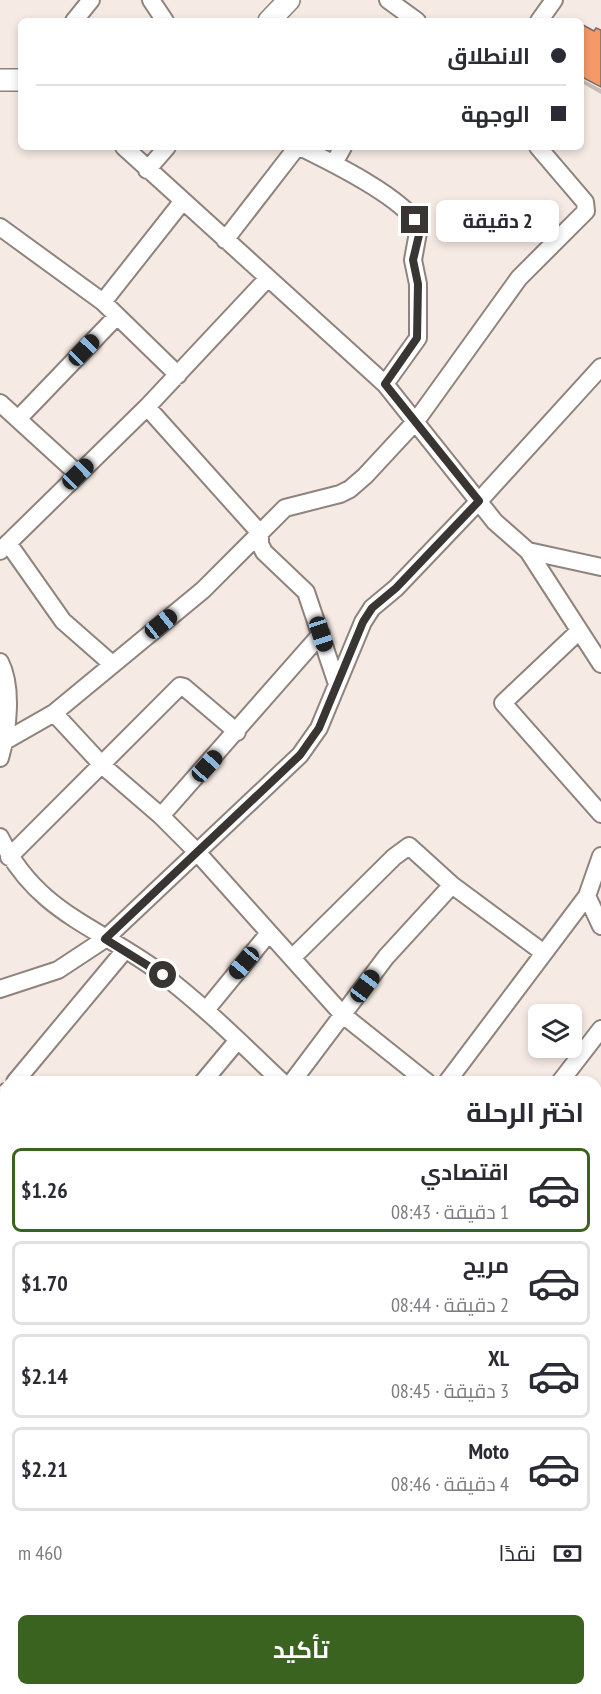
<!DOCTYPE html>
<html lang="ar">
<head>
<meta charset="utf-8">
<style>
	:root { --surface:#fff; --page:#f2f2f3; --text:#2b2b33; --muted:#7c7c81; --line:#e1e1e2; --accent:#39631f }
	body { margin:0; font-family:"PT Sans Narrow",Cairo,sans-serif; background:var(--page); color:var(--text); direction:rtl; height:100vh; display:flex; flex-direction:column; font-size:22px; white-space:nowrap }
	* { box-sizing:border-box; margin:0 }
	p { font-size:20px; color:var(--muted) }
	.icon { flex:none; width:33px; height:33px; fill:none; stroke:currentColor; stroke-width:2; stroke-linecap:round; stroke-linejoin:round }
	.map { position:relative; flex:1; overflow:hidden; direction:ltr }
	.drawer { position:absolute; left:0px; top:1076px; width:602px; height:620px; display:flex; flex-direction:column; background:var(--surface); border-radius:18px 18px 0 0; box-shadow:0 3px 9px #0003; direction:rtl }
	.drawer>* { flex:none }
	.hud { position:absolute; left:18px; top:18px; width:566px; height:132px; border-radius:9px; box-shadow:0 3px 9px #0003; direction:rtl; display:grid; align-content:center; height:132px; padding:0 18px; background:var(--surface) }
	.fabs { position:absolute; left:528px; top:1004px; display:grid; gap:12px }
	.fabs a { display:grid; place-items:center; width:54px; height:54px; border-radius:9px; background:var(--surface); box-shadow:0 3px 9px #0003; font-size:30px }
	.end { position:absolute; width:27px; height:27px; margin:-14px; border:8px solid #393532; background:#fff; box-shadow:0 0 0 3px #fff }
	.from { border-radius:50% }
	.bubble { position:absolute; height:42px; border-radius:9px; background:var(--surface); box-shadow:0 3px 9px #0003; font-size:20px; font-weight:700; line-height:42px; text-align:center; direction:rtl }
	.car { position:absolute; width:18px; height:36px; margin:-18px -9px; border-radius:8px; box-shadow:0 0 4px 2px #0007; background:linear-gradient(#222 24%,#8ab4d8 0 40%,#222 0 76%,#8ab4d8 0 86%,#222 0) }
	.hud b { display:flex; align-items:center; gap:21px; height:57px; font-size:22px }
	.hud b+b { border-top:2px solid var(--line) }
	.hud i { width:15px; height:15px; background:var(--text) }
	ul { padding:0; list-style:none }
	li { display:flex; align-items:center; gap:18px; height:84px; margin:0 12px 9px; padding:0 6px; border:3px solid var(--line); border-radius:9px }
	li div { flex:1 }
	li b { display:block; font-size:22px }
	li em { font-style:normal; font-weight:700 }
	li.current { border-color:var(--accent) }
	li>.icon { width:54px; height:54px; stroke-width:1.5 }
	h2 { padding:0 18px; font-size:27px; line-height:72px }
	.pay { display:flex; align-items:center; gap:15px; height:66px; padding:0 18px; font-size:22px }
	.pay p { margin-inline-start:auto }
	.action { display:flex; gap:12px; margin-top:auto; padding:12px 18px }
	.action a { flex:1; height:69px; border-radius:9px; background:var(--accent); color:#fff; font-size:24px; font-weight:700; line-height:69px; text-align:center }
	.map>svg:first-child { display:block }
	.shadow { fill:#0003 }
	.building { fill:#f69968; stroke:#786d68; stroke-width:1.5 }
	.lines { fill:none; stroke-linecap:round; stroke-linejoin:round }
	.minor-casing { stroke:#8e837d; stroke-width:20 }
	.tertiary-casing { stroke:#8e837d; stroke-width:24 }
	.minor { stroke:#fff; stroke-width:16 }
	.tertiary { stroke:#fff; stroke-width:21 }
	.route { stroke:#393532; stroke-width:8 }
</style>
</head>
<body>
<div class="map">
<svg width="601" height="1694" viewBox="0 0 601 1694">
	<rect width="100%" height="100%" fill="#f6eae4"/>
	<path class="shadow" d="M580,78L601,89V94L580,82Z"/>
	<path class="building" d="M583,25L594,31L596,28L601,30V87L580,76V30Z"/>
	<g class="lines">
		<g class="minor-casing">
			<path id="minor" d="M151,0L165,21
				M388,0L417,21
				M74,21L91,0
				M539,21L554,0
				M124,147L385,384L495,522L528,551L601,567
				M300,147C331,162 405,198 419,227L413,260L418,284V338L385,384
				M334,163L343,147
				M147,170L167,147
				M0,227L103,302L178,375
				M225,240L297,147
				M103,302L182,202
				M0,403L78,474
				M147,407L260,533V544L264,552L306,592L337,684
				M18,419L117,316
				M8,543L63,621L112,664
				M0,551L147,407L268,278
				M528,551L601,664
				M578,632L503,703L601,814
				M0,662C13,687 8,731 0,758
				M54,713L103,766L161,816L196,851L343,1015L427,1082
				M5,741L54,713L203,590L285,508L340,494L350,489L365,476L416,421L519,278L586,211L585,202L538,147
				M161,816L321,634
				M0,837C37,914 100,927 162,974C205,1007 243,1045 282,1082
				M9,857L180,686L184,687L237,732
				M587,896L601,926
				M292,958L394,857L409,846L452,885L544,953
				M0,989L58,970L105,939L300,755L319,728L363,622L372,608L396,588L479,501L601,367
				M206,1010L269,933
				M15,1082L125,950
				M203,1082L238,1040
				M292,1082L386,957L452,885
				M447,1082L587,896L601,856
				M560,1082L601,1029
				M6,1092L0,1099L6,1104
				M0,1218L6,1216
				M596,1224L601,1229
				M596,1354L601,1358
				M596,1468L601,1462
				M0,1490L6,1484
				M0,1509L6,1507
				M596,1598L601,1592
				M0,1606L6,1605
				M505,1689L512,1694"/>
		</g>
		<g class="tertiary-casing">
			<path id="tertiary" d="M269,21L289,0
				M0,80H21"/>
		</g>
		<use href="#minor" class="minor"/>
		<use href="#tertiary" class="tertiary"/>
	</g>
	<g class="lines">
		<path class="route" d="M163,975L105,939L300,755L319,728L363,622L372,608L396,588L479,501L385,384L417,338L418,284L413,260L419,235L415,220"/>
	</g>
</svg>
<div class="fabs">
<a><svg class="icon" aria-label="layers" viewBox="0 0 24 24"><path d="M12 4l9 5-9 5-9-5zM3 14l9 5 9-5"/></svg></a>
</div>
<i class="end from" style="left:163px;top:975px"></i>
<i class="end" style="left:415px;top:220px"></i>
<div class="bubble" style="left:436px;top:200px;width:123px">2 دقيقة</div>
<i class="car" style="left:84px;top:350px;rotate:44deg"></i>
<i class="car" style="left:78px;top:474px;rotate:46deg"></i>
<i class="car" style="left:161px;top:624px;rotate:51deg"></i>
<i class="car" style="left:321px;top:634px;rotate:162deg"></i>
<i class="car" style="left:207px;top:766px;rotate:42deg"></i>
<i class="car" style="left:244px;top:963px;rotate:220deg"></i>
<i class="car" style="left:365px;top:986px;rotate:37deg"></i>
<div class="hud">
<b><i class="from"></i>الانطلاق</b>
<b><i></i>الوجهة</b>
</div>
<section class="drawer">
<h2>اختر الرحلة</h2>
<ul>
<li class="current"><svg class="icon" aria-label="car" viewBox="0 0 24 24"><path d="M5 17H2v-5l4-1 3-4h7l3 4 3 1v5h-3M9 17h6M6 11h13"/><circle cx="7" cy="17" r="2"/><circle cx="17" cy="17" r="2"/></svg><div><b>اقتصادي</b><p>1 دقيقة · 08:43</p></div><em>$1.26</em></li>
<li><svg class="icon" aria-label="car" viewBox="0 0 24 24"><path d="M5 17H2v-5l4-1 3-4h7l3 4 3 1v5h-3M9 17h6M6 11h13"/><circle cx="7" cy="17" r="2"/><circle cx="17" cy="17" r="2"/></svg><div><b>مريح</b><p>2 دقيقة · 08:44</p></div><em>$1.70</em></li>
<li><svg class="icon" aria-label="car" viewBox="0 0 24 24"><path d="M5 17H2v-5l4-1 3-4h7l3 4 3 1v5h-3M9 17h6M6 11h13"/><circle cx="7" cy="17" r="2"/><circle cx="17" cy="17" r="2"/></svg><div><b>XL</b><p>3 دقيقة · 08:45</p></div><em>$2.14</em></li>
<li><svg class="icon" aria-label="car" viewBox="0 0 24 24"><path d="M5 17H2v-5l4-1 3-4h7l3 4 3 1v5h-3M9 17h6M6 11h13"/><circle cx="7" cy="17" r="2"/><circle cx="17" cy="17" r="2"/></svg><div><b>Moto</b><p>4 دقيقة · 08:46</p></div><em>$2.21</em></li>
</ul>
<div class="pay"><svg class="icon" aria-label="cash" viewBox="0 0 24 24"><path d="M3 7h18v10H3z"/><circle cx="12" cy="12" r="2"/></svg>نقدًا<p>460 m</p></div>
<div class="action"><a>تأكيد</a></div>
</section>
</div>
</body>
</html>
